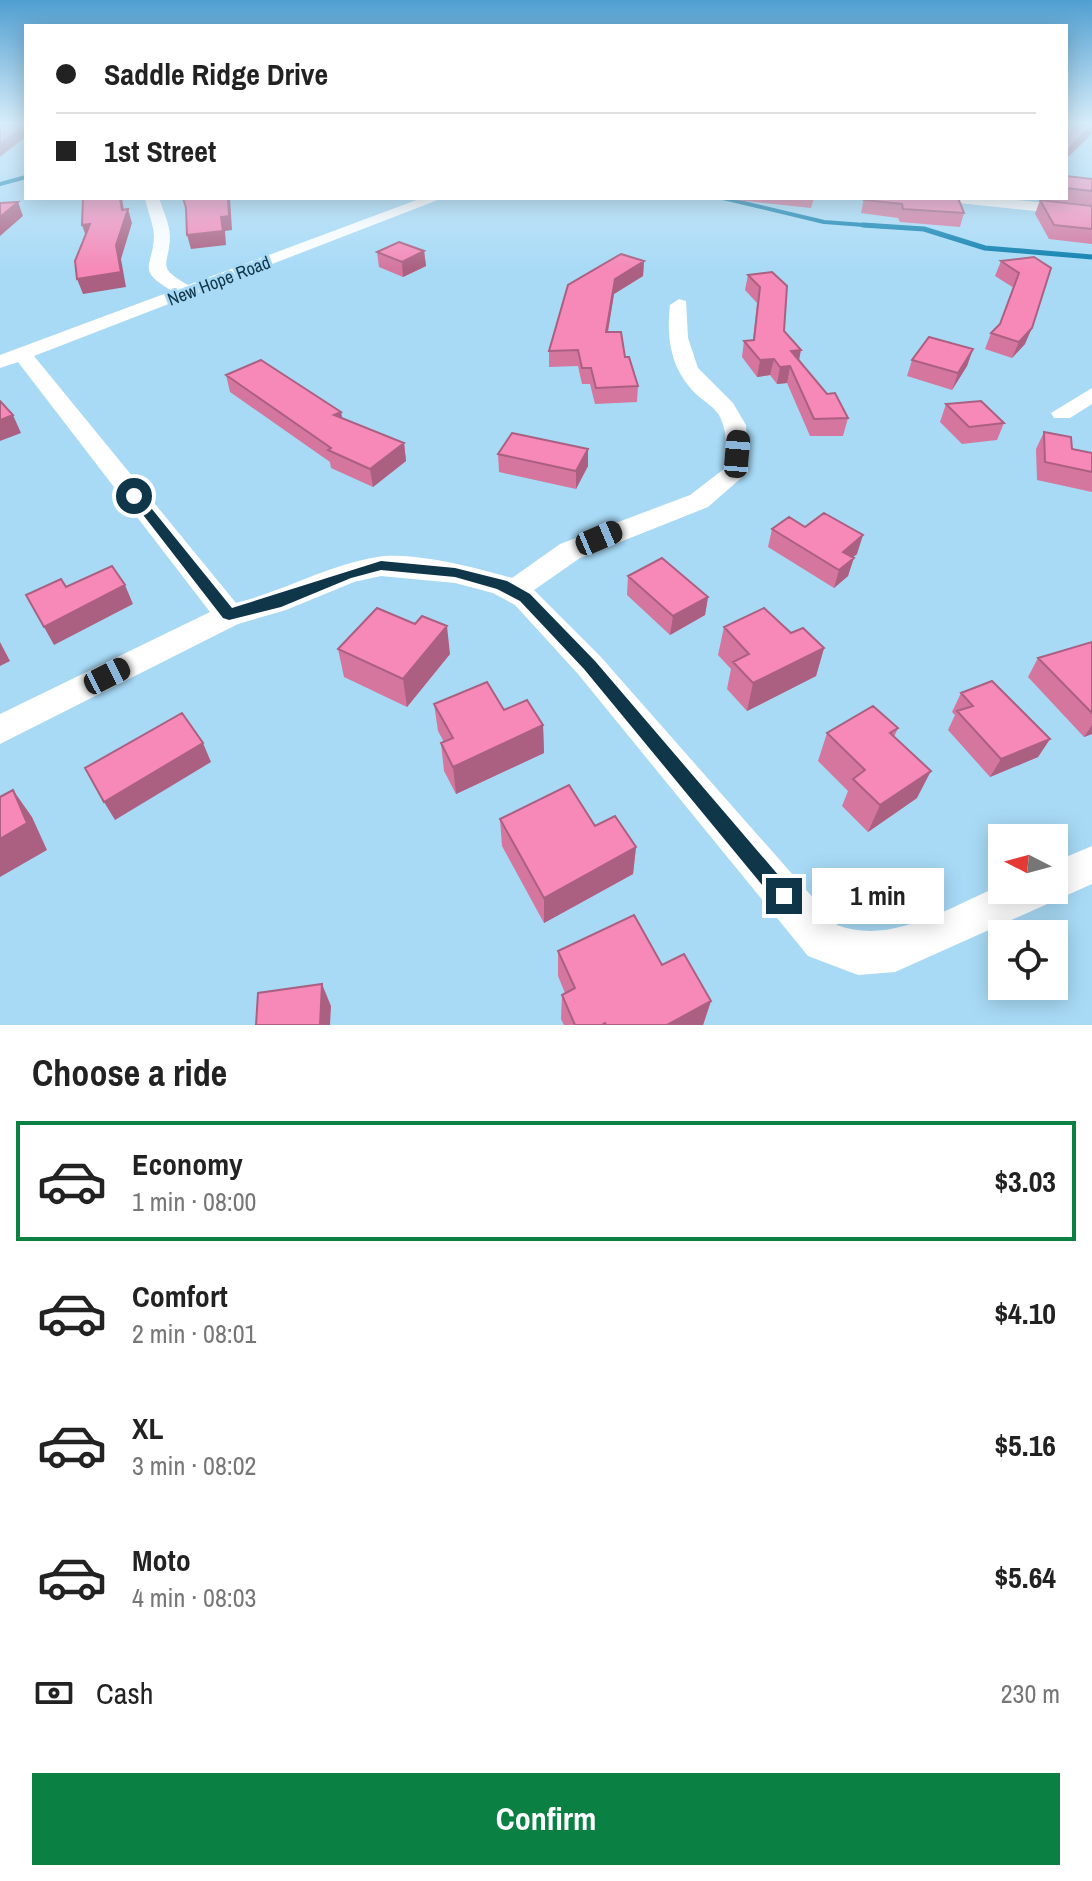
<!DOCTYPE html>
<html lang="en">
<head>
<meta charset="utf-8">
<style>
	:root { --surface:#fff; --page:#f2f2f2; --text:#222; --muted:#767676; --line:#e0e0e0; --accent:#0b8043 }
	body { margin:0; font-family:"Archivo Narrow",sans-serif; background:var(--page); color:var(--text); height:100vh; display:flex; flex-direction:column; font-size:30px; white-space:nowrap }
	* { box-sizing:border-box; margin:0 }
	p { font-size:26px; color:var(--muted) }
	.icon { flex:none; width:44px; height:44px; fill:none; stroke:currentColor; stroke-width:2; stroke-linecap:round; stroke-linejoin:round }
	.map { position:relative; height:1025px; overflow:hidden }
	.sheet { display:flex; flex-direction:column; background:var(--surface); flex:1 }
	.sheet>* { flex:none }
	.top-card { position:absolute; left:24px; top:24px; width:1044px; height:176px; border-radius:0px; box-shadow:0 4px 20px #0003; display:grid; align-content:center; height:176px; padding:0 32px; background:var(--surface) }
	.needle { width:52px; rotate:276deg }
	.fabs { position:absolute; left:988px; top:824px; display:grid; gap:16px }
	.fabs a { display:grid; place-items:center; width:80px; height:80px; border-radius:0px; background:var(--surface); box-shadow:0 4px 20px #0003; font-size:40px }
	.end { position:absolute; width:36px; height:36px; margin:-18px; border:10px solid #103649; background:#fff; box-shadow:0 0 0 4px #fff }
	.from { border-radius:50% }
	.bubble { position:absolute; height:56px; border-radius:0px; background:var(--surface); box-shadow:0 4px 20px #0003; font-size:26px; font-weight:700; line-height:56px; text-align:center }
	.car { position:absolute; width:24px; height:48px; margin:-24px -12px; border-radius:10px; box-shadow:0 0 6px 2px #0007; background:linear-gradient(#222 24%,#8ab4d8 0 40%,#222 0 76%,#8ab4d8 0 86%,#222 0) }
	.top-card b { display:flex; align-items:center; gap:28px; height:76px; font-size:30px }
	.top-card b+b { border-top:2px solid var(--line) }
	.top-card i { width:20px; height:20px; background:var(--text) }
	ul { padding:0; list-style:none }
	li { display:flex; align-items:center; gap:24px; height:120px; margin:0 16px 12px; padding:0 16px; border:4px solid transparent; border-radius:0px }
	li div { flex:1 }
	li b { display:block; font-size:30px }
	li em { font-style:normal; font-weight:700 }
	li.current { border-color:var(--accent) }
	li>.icon { width:72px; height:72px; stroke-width:1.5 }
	h2 { padding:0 32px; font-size:36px; line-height:96px }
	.pay { display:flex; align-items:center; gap:20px; height:88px; padding:0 32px; font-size:30px }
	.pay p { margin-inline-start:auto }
	.action { display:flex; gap:16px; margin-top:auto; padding:16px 32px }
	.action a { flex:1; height:92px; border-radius:0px; background:var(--accent); color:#fff; font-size:32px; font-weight:700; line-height:92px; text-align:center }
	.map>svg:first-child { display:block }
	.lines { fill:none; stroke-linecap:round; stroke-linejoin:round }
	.stream-far1 { stroke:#0d7fae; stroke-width:4 }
	.stream { stroke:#0d7fae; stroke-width:5 }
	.minor { fill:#fff; fill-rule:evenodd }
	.wall { fill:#d4769e }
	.shaded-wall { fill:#ac6081 }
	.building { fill:#f689b8; stroke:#ac6081; stroke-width:2 }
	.route { fill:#103649 }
	.labels { text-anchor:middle; stroke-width:6; stroke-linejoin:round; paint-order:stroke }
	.far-street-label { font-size:18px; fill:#103649; stroke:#a8daf6 }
</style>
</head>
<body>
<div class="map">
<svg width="1092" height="1025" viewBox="0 0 1092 1025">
	<rect width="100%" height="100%" fill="#a8daf6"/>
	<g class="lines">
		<path class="stream-far1" d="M0,184L26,177
			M723,198L824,222L891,227"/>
		<path class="stream" d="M863,225L924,229L985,248L1092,257"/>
		<path class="minor" d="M145,198H159C163,210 170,225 170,237C169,267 155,266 188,285L422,198H443L34,356L236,603C284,591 328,565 377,557C412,551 477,568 512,578L560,544L690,495L724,469C726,453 728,435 721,419C716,407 704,402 695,393C671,369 666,338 670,305L679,299L686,301L688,338L698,368L733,403L746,425L748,472L708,507L580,558L534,590L600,656L837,925C892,946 951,906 1002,885V890H1054V862L1092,846V884L895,972L858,975L808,956L578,674L515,605L493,593L455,583L381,576L354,582L286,610L238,624L0,744V714L210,612L18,362L0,368V355L172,291C136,269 152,269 154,237C154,225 147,210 145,198Z
			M942,198H995L1092,207V217L949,202Z
			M1092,388V404L1070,418H1054L1051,413Z"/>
	</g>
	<path class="wall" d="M1066,176L1092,179V205L1027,198H1066Z
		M735,198H814L811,208L735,200Z
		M864,198L964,213L960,227L900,222L898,218L861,213Z
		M1040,200L1092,206V244L1049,239L1035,214Z
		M424,251L426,266L403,277L379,267L377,252Z
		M1034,257L1025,344L1012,358L985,349L991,333L1000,324L1014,288L995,276L1001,261Z
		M644,261L643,276L614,294L608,332L625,357L638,386L637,402L595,404L590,384H582L578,366L549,367V351Z
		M772,272L784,331L799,361L848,418L843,436H810L787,383L777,384L770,375L757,377L742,357L744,341L753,340L757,303L745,290L748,275Z
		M973,349L967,366L952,390L907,376L912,360Z
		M226,375L341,412L342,419L404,443L406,461L373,487L331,468L330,462L230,392Z
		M946,404L1004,423L997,440L962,444L940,422Z
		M1044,432L1072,449L1092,453V492L1037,480L1036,449Z
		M498,454L588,466L576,489L499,472Z
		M805,527L857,554L853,557L848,576L834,588L768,547L772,529Z
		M628,576L708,597L705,615L670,635L627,595Z
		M415,624L450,654L407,707L344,677L338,649Z
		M724,627L791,633L824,648L816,676L747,711L727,689L731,669L718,655Z
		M1092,642V734L1084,737L1028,677L1038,658Z
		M961,693L1050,739L1038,757L990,777L948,730L955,715L952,712Z
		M434,704L504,710L543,725L544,753L456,794L444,771L441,743L444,742L438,731Z
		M898,728L894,737L917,798L868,832L842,806L848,791L818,761L827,733Z
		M500,819L595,826L636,847L633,874L544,923L502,846Z
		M558,951L662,965L711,1001L703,1025H564L561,1019L562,995L565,993L558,976Z"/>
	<path class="shaded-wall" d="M21,125H26L24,138L0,157V144Z
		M1092,126V134L1066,159V151Z
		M120,198H122L125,217L128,209L132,223L121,259L126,287L83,294L77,279L116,245Z
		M228,198H230L232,230L225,231L226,245L191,249L187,235L221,217Z
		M18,202L23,216L0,236V217Z
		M90,224L87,239L82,225Z
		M424,251L426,266L403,277L402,262Z
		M644,261L643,276L614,294L605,348L606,332L615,279Z
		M1032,328L1025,344L1012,358L1019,342Z
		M973,349L967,366L952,390L958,373Z
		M801,350L798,366L790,367L787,383L777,384L780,367L791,351Z
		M774,359L770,375L757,377L760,360Z
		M341,412L344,429L334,415Z
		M13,415L21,433L0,441V420Z
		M404,443L406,461L373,487L370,469Z
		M588,449V466L576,489V471Z
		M863,535L857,554L837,570L843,552Z
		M854,558L848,576L834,588L839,570Z
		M125,585L133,604L54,645L44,627Z
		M708,597L705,615L670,635L673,616Z
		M447,626L450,654L407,707L403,679Z
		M0,642L10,661L0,666Z
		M824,648L816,676L747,711L753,683Z
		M543,725L544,753L456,794L453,767Z
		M1092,725V734L1084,737Z
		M1050,739L1038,757L990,777L1001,759Z
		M203,743L211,762L115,820L104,802Z
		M931,771L917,798L868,832L880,805Z
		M13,790L32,817L47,850L0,877V839Z
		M636,847L633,874L544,923V898Z
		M322,984L331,1006L330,1025H320Z
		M711,1001L703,1025H667Z"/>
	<path class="building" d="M0,125H21V128L0,144Z
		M1066,125H1092L1066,151Z
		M1066,176L1092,179V191L1066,188Z
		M83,198H120L122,210L128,209L116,245L121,272L77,279L75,261L90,224L82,225Z
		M183,198H228L229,216L221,217L223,231L187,235L186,208Z
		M865,198H958L964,213L903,209L902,204L864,200Z
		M1040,200L1092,206V229L1054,225Z
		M18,202L0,217V203Z
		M399,242L424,251L402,262L377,252Z
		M621,254L644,261L615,279L606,332H621L625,357H629L638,386L596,388L591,368H582L578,350L549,351L568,285Z
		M1034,257L1051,268L1032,328L1019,342L991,333L1000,324L1019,273L1001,261Z
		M772,272L787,286L784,331L801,350L791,351L827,394L835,393L848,418L814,419L790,366L780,367L774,359L760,360L744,341L754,340L760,287L748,275Z
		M929,337L973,349L958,373L912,360Z
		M261,360L341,412L334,415L404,443L370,469L328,450L331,448L226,375Z
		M0,401L13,415L0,420Z
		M981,401L1004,423L969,427L946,404Z
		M1044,432L1071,437L1072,449L1092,453V472L1045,462Z
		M512,433L588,449L576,471L498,454Z
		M824,513L863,535L843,552L854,558L839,570L772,529L789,517L805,527Z
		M662,558L708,597L673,616L628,576Z
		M112,566L125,585L44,627L26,595L61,579L66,587Z
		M377,608L415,624L422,616L447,626L403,679L338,649Z
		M764,608L791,633L803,628L824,648L753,683L733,662L749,654L724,627Z
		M1092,642V713L1038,658Z
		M992,681L1050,739L1001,759L957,711L973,706L961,693Z
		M487,682L504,710L527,700L543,725L453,767L441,743L453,738L434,704Z
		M873,706L898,728L890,733L931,771L880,805L853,779L865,770L827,733Z
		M182,713L203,743L104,802L85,768Z
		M569,785L595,826L615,816L636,847L544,898L500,819Z
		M13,790L27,823L0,839V797Z
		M634,915L662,965L684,954L711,1001L667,1025H606L605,1023L602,1025H575L562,995L575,988L558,951Z
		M322,984L320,1025H256L258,993Z"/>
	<linearGradient id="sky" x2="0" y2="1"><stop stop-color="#509fd1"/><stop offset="0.46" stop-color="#d8eefb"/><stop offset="1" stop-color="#d8eefb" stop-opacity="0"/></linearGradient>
	<rect width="1092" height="269" fill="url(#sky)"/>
	<path class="route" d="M130,493H139L232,608L381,561L455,568L507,581L530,594L595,661L791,890L794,896L791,903L784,906L777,903L584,669L520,601L497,589L455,577L381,570L351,578L281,607L229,620L223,618L130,498Z"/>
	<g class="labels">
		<g class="far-street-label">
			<text transform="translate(219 281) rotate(-21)" y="6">New Hope Road</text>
		</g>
	</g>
</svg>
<div class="fabs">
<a><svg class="needle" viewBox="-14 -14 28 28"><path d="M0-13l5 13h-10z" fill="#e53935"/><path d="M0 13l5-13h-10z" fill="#767676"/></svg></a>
<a><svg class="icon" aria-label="locate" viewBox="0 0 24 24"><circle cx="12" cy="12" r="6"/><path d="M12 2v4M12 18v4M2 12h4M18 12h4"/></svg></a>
</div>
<i class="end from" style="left:134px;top:496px"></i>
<i class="end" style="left:784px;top:896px"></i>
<div class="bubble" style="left:812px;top:868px;width:132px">1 min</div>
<i class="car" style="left:737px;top:454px;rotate:5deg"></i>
<i class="car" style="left:599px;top:538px;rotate:67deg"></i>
<i class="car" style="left:107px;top:676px;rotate:63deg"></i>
<div class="top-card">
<b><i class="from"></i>Saddle Ridge Drive</b>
<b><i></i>1st Street</b>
</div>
</div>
<section class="sheet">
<h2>Choose a ride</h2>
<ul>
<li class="current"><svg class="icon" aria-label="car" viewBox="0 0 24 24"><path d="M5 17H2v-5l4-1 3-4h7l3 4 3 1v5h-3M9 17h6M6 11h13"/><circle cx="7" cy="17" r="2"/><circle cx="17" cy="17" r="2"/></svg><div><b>Economy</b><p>1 min · 08:00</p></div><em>$3.03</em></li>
<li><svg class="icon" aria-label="car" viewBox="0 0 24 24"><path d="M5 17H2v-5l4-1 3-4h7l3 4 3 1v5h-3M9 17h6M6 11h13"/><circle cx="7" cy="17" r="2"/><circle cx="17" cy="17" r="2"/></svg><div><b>Comfort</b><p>2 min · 08:01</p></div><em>$4.10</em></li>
<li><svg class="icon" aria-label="car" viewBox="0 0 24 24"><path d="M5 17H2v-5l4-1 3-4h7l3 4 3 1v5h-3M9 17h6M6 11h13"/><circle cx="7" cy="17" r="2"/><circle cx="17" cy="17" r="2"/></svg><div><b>XL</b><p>3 min · 08:02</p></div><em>$5.16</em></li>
<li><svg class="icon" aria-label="car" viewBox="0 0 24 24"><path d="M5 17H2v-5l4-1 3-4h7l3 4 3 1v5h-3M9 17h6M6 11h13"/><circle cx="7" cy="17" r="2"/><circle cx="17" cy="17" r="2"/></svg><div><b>Moto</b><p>4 min · 08:03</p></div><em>$5.64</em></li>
</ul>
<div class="pay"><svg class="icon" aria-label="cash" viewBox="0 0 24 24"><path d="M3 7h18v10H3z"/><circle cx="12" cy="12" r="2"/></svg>Cash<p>230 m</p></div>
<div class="action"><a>Confirm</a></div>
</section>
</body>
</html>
